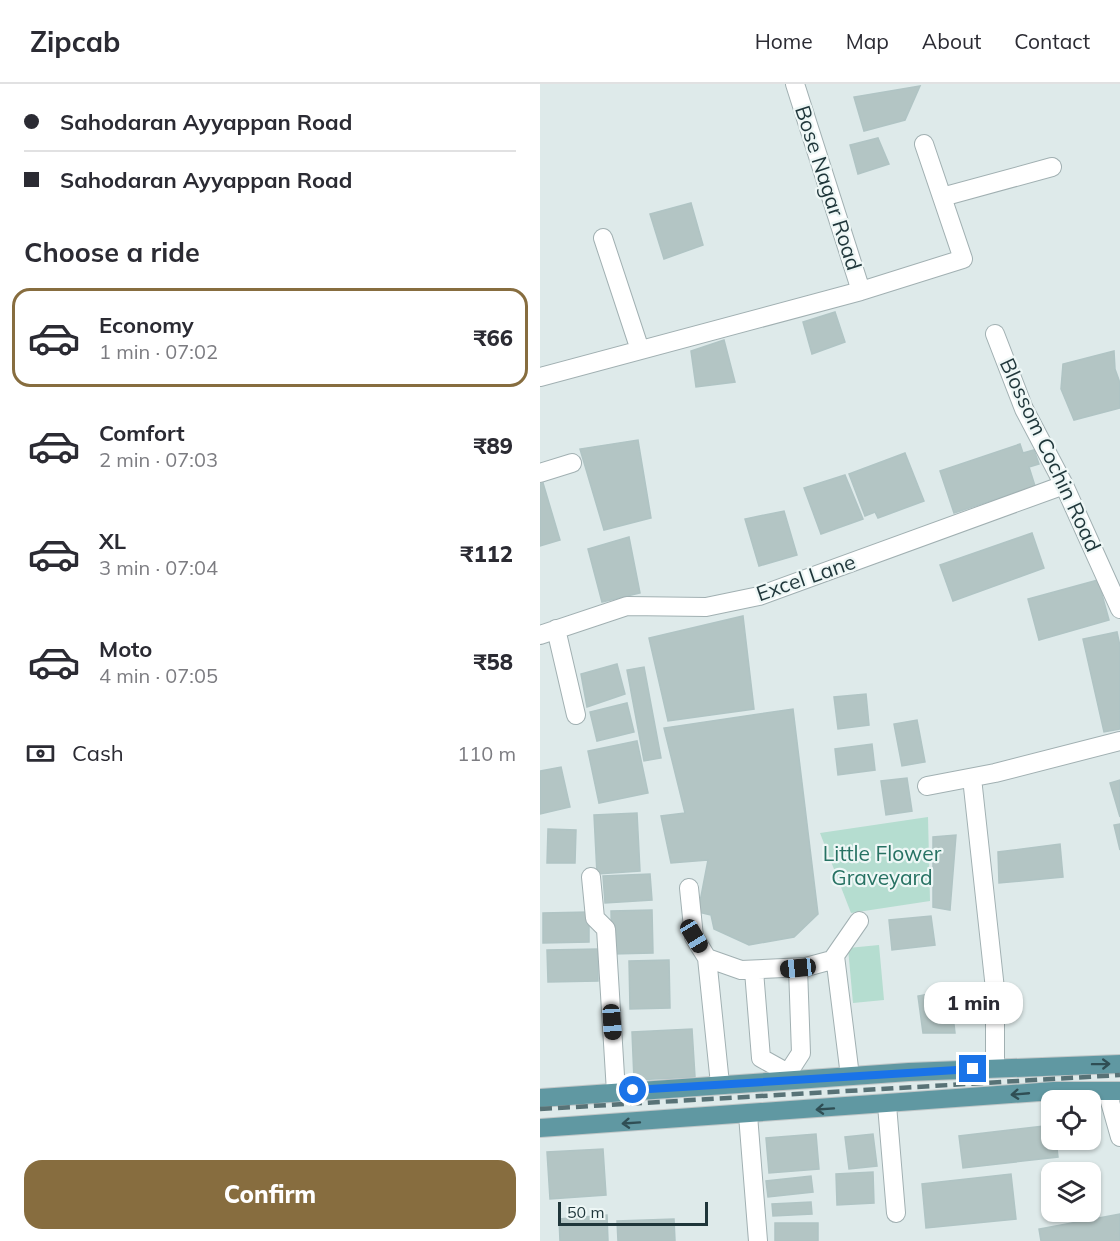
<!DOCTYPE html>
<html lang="en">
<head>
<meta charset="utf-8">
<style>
	:root { --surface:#fff; --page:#f7f7f7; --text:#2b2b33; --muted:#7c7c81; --line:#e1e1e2; --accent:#876d3f }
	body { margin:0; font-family:Mulish,sans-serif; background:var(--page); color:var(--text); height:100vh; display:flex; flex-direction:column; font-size:22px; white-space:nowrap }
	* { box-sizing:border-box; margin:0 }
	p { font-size:20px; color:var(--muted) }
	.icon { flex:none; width:33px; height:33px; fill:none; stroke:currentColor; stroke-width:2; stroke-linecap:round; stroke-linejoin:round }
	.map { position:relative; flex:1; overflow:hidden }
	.panel { display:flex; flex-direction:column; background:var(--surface); width:540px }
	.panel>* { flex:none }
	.top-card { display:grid; align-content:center; height:132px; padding:0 24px; background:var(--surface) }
	.tools { position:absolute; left:501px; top:1006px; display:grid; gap:12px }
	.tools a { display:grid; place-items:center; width:60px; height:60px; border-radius:12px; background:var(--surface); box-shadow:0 2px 4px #0004; font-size:30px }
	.scale { position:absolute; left:18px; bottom:15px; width:150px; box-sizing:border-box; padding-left:6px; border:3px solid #1f363a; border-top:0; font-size:16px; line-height:21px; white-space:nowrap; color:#1f363a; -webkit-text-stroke:4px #eef7f6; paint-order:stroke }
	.end { position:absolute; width:27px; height:27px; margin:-14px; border:8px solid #1a73e8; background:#fff; box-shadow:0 0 0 3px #fff }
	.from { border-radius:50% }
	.bubble { position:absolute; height:42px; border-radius:18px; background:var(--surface); box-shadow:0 2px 4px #0004; font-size:20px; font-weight:800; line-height:42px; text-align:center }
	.car { position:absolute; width:18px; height:36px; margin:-18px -9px; border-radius:8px; box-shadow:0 0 4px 2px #0007; background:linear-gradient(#222 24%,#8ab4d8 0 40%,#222 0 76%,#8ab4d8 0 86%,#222 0) }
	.top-card b { display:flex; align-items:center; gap:21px; height:57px; font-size:22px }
	.top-card b+b { border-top:2px solid var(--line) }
	.top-card i { width:15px; height:15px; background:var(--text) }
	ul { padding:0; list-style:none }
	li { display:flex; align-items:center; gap:18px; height:99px; margin:0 12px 9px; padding:0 12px; border:3px solid transparent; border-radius:18px }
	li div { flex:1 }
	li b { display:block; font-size:22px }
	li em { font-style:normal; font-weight:800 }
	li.current { border-color:var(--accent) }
	li>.icon { width:54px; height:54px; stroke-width:1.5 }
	h2 { padding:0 24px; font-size:27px; line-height:72px }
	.pay { display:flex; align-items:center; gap:15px; height:66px; padding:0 24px; font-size:22px }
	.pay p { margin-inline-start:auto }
	.cta { display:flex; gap:12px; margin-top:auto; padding:12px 24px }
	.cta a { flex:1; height:69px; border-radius:18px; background:var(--accent); color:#fff; font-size:24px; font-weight:800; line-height:69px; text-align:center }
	header { display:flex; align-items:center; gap:36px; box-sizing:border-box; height:84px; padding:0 30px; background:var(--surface); border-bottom:2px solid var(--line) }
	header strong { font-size:28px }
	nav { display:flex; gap:33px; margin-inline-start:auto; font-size:21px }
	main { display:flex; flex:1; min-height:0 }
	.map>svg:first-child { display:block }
	.green { fill:#b5ddd0 }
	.building { fill:#b3c5c4; stroke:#b0c4c4; stroke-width:1.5 }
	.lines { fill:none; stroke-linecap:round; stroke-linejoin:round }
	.minor-casing { stroke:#a1b0b2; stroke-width:20 }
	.major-casing { stroke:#c0c7c8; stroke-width:20 }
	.minor { stroke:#fff; stroke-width:18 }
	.major { stroke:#6098a2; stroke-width:18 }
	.rail { stroke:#587276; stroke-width:4.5; stroke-dasharray:12 6; stroke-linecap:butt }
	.oneway { stroke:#2f4e54 }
	.route { stroke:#1a73e8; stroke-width:8 }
	.labels { text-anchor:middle; stroke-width:4.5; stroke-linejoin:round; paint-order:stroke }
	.street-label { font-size:21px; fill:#1f363a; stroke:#eef7f6 }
	.park-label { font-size:21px; fill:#277263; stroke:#eef7f6 }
</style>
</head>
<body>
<header>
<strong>Zipcab</strong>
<nav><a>Home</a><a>Map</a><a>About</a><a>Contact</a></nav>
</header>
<main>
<section class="panel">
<div class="top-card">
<b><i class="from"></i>Sahodaran Ayyappan Road</b>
<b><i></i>Sahodaran Ayyappan Road</b>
</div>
<h2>Choose a ride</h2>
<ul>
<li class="current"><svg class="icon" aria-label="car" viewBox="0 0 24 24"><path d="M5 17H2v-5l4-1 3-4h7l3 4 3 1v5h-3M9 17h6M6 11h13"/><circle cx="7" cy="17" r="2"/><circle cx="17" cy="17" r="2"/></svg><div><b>Economy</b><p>1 min · 07:02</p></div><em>₹66</em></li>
<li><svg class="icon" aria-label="car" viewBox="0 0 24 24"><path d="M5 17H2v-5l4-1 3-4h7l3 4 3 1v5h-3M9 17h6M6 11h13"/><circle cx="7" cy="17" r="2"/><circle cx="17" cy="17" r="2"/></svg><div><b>Comfort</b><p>2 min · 07:03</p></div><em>₹89</em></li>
<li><svg class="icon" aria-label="car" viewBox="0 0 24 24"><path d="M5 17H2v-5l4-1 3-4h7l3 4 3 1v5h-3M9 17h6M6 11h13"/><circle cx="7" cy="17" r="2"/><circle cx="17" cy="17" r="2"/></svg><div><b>XL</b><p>3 min · 07:04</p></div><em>₹112</em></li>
<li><svg class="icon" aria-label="car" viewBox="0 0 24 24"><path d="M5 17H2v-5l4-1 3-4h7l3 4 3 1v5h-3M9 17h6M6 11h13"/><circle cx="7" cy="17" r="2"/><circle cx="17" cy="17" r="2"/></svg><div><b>Moto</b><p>4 min · 07:05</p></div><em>₹58</em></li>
</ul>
<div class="pay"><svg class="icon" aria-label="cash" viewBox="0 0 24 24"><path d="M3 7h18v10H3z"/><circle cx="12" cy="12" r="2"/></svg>Cash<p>110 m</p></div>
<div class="cta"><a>Confirm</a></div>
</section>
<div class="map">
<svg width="580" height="1157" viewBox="0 0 580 1157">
	<rect width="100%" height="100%" fill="#deeaea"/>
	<path class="green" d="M388,733L390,817L311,829L280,749Z
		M339,861L344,916L313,919L308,864Z"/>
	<path class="building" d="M380,2L365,36L324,47L314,13Z
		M338,54L349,80L318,90L310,61Z
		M151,119L163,161L124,175L110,130Z
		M295,228L305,258L272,270L263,238Z
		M184,256L195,298L156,303L151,267Z
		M574,267L575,285L580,299V324L534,336L521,305L523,280Z
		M98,356L111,434L64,446L40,365Z
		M480,360L483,369L494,366L499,380L489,383L495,402L414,429L400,387Z
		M365,369L384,417L338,434L335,428L325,432L309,390Z
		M305,391L323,435L281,450L264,404Z
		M3,399L20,456L0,462V400Z
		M244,427L257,471L219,482L205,435Z
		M492,449L504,484L413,517L400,481Z
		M89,453L100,509L62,518L48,465Z
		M558,496L569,536L499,556L488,515Z
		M203,532L214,625L128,637L109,554Z
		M577,548L580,562V645L564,648L543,555Z
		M77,580L85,610L47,623L41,590Z
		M104,583L121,674L104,677L87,586Z
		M326,610L329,641L298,645L294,613Z
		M87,619L94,648L57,657L50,628Z
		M253,625L278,830L254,853L209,861L174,845L171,831L158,828L168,776L131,779L121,732L145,729L124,644Z
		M377,636L385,678L362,682L354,640Z
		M97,657L108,709L59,719L48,667Z
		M332,660L335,686L298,691L295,665Z
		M21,683L30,723L0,730V687Z
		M367,694L372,727L346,731L341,697Z
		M580,696V733L570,699Z
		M97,729L100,787L57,790L54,731Z
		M580,740V766L574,741Z
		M8,745L36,746L35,779H7Z
		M416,751L410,826L393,823V753Z
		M520,760L523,793L459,799L458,768Z
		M110,790L112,816L65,819L63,792Z
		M112,826L113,869L72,870L71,827Z
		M49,828V858L3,859V829Z
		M391,832L395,861L352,866L349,836Z
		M58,865V897L8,898L7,866Z
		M129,876L130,924L90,925L89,877Z
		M410,906L415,949H383L378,912Z
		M152,945L155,993L94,996L92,948Z
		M512,1041V1056H516L518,1073L423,1084L419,1052Z
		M276,1050L279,1085L229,1089L226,1054Z
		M333,1050L337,1082L309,1085L305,1053Z
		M63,1065L66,1111L10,1115L7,1068Z
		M333,1088L334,1119L297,1121L296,1090Z
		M471,1090L476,1135L386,1144L382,1100Z
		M271,1092L273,1108L228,1113L226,1097Z
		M271,1118L272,1130L233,1132L232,1120Z
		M580,1130V1157H501L499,1145Z
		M67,1131L68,1157H20L19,1135Z
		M134,1135L135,1157H78L77,1137Z
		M235,1139H278V1157H235Z"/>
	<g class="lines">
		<g class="minor-casing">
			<path id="minor" d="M255,0L321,207
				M402,113L512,83
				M63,154L100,266
				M455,250L484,325L524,401L580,525
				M0,293L321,207L423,175L384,60
				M0,389L32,379
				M16,545L36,631
				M0,551L87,522L166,523L219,512L524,401
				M432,694L455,905V983
				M387,702L455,689L580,657
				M51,793L55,834L66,845L76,1008
				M149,804L154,853L167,874L180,1000
				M295,872L310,992
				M167,874L201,886L266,883L292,876L319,837
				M214,887L221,974L248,989L249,996
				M248,989L261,969L258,884
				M567,1007L580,1053
				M347,1021L356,1129
				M208,1031L218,1157"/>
		</g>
		<g class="major-casing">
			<path id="major" d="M0,1014L369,988L580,980
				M0,1044L514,1007H580"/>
		</g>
		<use href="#minor" class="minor"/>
		<use href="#major" class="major"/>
		<path class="rail" d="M0,1025L580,991"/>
	</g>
	<defs><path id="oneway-shaft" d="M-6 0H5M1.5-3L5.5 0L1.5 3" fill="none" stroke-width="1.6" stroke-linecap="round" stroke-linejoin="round" transform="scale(1.5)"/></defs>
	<g class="oneway">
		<use href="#oneway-shaft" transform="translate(561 980) rotate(-1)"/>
		<use href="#oneway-shaft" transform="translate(480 1010) rotate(175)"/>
		<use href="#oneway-shaft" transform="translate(285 1025) rotate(176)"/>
		<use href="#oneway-shaft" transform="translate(91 1039) rotate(176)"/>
	</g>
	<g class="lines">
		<path class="route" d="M93,1006L433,985"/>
	</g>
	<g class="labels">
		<g class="street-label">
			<text transform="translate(288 104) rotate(72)" y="7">Bose Nagar Road</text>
			<text transform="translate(510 371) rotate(65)" y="7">Blossom Cochin Road</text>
			<text transform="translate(266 494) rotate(-19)" y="7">Excel Lane</text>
		</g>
		<g class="park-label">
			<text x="342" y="777">Little Flower<tspan x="342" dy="24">Graveyard</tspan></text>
		</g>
	</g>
</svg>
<div class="tools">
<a><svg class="icon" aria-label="locate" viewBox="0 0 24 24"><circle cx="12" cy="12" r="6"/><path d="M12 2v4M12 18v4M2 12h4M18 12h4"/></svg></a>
<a><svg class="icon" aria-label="layers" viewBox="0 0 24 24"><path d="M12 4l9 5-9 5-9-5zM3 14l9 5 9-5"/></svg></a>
</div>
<div class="scale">50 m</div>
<i class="end from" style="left:93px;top:1006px"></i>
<i class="end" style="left:433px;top:985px"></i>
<div class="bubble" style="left:384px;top:898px;width:99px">1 min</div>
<i class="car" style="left:154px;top:852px;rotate:149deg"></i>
<i class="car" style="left:258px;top:884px;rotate:264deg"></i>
<i class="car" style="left:72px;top:938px;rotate:176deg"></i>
</div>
</main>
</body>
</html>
